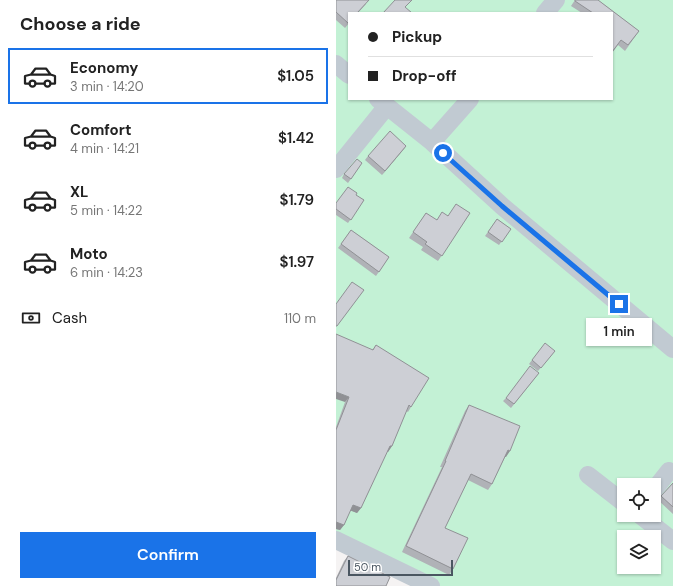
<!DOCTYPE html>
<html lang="en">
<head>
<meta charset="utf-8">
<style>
	:root { --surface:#fff; --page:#f6f6f6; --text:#222; --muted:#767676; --line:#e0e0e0; --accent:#1a73e8 }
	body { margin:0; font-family:"DM Sans",sans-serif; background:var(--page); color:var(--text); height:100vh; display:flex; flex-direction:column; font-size:15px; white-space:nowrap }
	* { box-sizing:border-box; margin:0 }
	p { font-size:13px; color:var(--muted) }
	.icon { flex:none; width:22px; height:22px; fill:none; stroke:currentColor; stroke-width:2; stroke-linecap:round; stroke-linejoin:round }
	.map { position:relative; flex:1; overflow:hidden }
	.details { display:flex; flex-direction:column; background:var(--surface); width:336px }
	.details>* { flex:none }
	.banner { position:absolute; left:12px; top:12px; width:265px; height:88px; border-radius:0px; box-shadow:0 1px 3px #0004; display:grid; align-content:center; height:88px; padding:0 20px; background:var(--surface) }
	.tools { position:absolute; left:281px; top:478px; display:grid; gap:8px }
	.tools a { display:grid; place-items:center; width:44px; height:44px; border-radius:0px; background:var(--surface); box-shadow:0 1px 3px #0004; font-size:20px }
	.scale { position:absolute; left:12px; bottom:10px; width:105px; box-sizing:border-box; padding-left:4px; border:2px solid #4a5661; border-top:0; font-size:11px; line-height:14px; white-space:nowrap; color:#4a5661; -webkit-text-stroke:3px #fff; paint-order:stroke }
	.end { position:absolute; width:18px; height:18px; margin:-9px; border:5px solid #1a73e8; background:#fff; box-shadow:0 0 0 2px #fff }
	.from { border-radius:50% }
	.bubble { position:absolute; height:28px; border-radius:0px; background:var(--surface); box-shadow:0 1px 3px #0004; font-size:13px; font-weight:600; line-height:28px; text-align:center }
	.banner b { display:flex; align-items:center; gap:14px; height:38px; font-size:15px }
	.banner b+b { border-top:1px solid var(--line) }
	.banner i { width:10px; height:10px; background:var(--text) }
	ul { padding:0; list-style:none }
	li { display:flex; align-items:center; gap:12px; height:56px; margin:0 8px 6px; padding:0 12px; border:2px solid transparent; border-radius:0px }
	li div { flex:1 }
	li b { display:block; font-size:15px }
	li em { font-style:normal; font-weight:600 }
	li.selected { border-color:var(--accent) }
	li>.icon { width:36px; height:36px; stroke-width:1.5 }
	h2 { padding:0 20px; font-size:18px; line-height:48px }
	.pay { display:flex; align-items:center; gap:10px; height:44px; padding:0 20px; font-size:15px }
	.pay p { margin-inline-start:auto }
	.cta { display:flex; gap:8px; margin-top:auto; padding:8px 20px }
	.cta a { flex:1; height:46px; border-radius:0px; background:var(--accent); color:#fff; font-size:16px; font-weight:600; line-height:46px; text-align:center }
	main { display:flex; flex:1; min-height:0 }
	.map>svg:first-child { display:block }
	.green { fill:#c3f1d5; fill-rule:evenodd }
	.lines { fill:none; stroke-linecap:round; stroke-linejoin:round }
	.minor { stroke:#c1cad2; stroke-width:18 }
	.wall { fill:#b0b2b7 }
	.shaded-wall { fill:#909195 }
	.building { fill:#cdcfd5; stroke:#909195 }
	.route { stroke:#1a73e8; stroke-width:5 }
</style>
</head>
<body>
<main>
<section class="details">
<h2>Choose a ride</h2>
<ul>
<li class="selected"><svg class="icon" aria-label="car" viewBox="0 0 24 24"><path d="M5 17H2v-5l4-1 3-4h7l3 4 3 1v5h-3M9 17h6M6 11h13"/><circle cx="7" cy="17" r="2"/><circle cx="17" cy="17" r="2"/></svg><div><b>Economy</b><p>3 min · 14:20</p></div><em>$1.05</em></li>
<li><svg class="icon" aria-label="car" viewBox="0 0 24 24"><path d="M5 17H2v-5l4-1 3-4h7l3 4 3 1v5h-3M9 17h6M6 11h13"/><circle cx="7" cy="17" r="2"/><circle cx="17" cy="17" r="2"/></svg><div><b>Comfort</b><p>4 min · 14:21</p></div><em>$1.42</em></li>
<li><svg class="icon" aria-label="car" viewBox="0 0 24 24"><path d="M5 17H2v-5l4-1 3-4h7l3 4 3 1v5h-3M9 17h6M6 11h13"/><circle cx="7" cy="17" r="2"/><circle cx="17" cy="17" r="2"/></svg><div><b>XL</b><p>5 min · 14:22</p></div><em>$1.79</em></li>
<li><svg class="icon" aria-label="car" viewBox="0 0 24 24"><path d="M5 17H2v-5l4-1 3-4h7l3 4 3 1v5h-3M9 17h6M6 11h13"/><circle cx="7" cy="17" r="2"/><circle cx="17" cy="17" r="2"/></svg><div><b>Moto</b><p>6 min · 14:23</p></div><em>$1.97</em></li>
</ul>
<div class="pay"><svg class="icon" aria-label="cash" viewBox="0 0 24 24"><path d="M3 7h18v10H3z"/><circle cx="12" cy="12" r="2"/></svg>Cash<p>110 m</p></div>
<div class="cta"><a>Confirm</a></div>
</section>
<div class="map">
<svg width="337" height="586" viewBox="0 0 337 586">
	<rect width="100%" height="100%" fill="#f5f3f3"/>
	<path class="green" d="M0,0H337V586H94L0,543ZM13,13H276V99H13ZM288,485H318V515H288ZM288,537H318V567H288Z"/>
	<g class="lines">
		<path class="minor" d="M209,13L220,0
			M0,64L13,75
			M42,99L96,142L166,206L337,349
			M96,142L134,99
			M0,169L51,106
			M252,475L288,503
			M318,490L333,471
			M304,515L337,541
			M0,540L95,586"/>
	</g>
	<path class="wall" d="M0,0L30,4L22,13H13V23L9,28L0,20Z
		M239,0H262L303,31L289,51L282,45L276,53V13H246L235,6Z
		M70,146L46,175L29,160L32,156Z
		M26,163L12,183L6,178L8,174Z
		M20,195L28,200L12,223L0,215V203Z
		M90,213L100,220L112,215L134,213L102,261L85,250L87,247L73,238Z
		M161,219L175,229L163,245L149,236Z
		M15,230L53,257L40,276L2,248Z
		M40,345L75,407L72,412L70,411L56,446L52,452L51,451L25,508L21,513L14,510L8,525L4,530L0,529V427L9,402L36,350Z
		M219,351L202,371L193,364L196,360Z
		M203,373L175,408L167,401L170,398Z
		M133,405L170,457H169L156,484L152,490L132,480L109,528L117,569L113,575L66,552L106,467H104L129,411Z
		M337,483V514L322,500L325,496Z
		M12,556L0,586V578L8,561Z"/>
	<path class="shaded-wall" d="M70,146L68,149L46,175L49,171Z
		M0,392L13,397L9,402L0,399Z
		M54,446H56L52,452L50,451Z
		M172,450L174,451L170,457H168Z
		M17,505L25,508L21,513L13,510Z
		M0,522L8,525L4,530L0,529Z"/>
	<path class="building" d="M0,0H33L21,13H13V22L12,23L0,12Z
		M59,0H76L69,7L76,13H47Z
		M239,0H262L303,31L292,45L285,40L276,52V13H257L239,1Z
		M54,131L70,146L49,171L32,156Z
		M21,159L26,163L15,179L8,174Z
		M12,187L21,193L20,195L28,200L15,220L0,209V203Z
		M120,204L134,213L106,256L89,244L91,242L77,232L90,213L101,220L106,212L112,216Z
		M161,219L175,229L166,242L152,232Z
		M15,230L53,257L43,272L5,244Z
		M16,282L28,290L1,326H0V304Z
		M0,334L37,350L40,345L93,378L75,407L73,405L56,446H54L25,508L17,505L8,525L0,522V430L13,397L0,392Z
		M209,343L219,351L205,368L196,360Z
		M194,366L203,373L178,404L170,398Z
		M133,405L184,426L174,451L172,450L156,484L135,474L109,528L132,538L117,569L70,546L110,461H109Z
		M337,483V507L325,496Z
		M12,556L54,577L50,586H0V580Z"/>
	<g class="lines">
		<path class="route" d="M107,153L166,206L283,304"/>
	</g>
</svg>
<div class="tools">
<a><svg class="icon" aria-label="locate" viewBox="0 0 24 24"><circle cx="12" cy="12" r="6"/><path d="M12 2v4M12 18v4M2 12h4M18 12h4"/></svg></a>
<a><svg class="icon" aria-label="layers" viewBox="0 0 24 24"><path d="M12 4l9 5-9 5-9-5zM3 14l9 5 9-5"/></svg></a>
</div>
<div class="scale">50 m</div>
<i class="end from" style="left:107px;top:153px"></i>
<i class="end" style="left:283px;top:304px"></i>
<div class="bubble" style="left:250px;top:318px;width:66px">1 min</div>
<div class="banner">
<b><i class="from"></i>Pickup</b>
<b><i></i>Drop-off</b>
</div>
</div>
</main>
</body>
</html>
